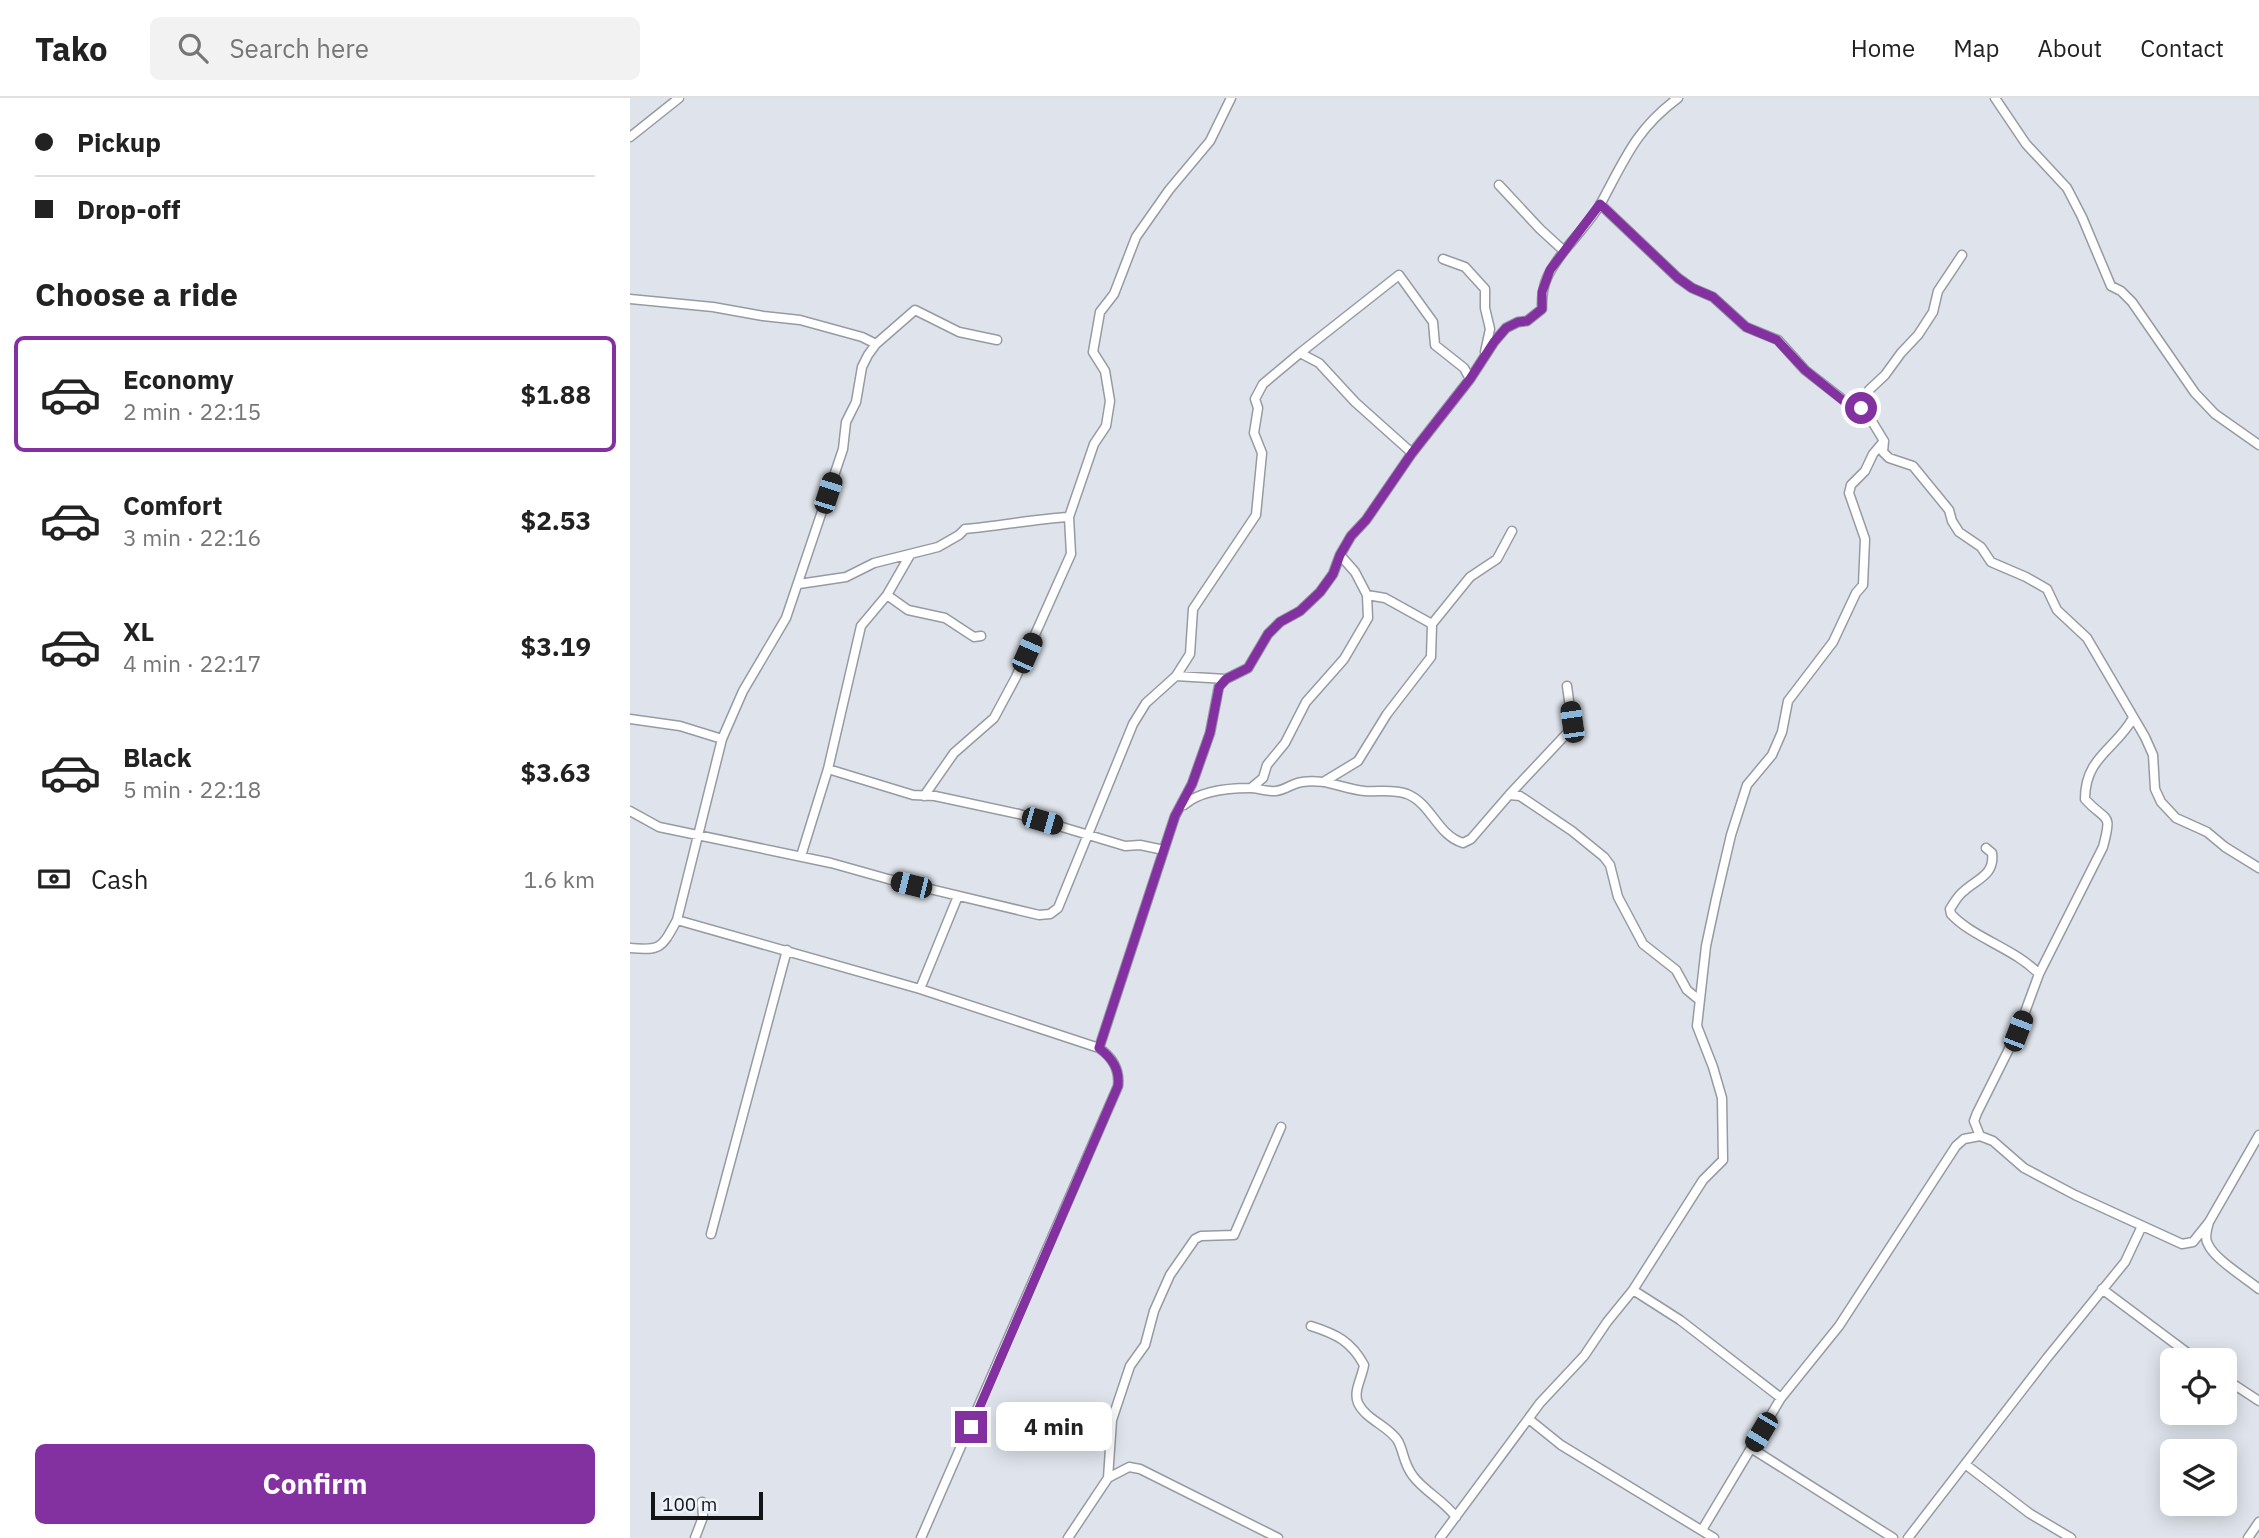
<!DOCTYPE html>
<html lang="en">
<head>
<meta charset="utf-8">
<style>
	:root { --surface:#fff; --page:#f2f2f2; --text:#222; --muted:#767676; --line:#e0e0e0; --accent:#8331a0 }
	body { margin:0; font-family:"IBM Plex Sans",sans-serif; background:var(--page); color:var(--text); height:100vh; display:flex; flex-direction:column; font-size:26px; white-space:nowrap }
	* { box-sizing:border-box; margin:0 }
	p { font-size:23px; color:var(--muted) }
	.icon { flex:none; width:38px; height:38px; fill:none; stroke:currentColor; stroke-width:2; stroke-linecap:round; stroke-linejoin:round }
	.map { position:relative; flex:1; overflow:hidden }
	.details { display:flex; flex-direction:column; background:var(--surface); width:630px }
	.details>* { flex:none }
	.hud { display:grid; align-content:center; height:154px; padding:0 35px; background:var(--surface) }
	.controls { position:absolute; left:1530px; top:1250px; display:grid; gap:14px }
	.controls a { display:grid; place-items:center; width:77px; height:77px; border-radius:10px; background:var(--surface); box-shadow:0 4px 18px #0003; font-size:35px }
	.scale { position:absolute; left:21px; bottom:18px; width:112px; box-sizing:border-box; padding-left:7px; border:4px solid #131417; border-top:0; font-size:19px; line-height:24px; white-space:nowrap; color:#131417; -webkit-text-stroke:5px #ecf1fa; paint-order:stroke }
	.end { position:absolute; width:32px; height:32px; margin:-16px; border:9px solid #8331a0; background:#fff; box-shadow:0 0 0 4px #fff }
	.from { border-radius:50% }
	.bubble { position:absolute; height:49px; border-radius:10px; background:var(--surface); box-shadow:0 4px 18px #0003; font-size:23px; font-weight:700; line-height:49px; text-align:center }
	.car { position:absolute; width:21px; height:42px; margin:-21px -10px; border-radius:9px; box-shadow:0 0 5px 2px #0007; background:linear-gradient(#222 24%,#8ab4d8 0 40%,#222 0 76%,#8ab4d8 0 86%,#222 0) }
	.hud b { display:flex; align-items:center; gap:24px; height:66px; font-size:26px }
	.hud b+b { border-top:2px solid var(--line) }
	.hud i { width:18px; height:18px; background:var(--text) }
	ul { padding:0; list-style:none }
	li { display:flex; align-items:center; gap:21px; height:116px; margin:0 14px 10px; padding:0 21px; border:4px solid transparent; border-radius:10px }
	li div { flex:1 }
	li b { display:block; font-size:26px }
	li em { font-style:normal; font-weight:700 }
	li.on { border-color:var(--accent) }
	li>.icon { width:63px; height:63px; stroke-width:1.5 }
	h2 { padding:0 35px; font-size:32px; line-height:84px }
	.pay { display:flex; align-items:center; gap:18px; height:77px; padding:0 35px; font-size:26px }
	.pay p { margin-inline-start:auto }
	.cta { display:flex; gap:14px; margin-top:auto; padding:14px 35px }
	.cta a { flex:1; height:80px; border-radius:10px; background:var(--accent); color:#fff; font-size:28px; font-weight:700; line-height:80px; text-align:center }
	header { display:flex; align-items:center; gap:42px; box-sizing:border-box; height:98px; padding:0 35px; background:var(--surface); border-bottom:2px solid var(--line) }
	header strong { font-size:33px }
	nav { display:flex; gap:38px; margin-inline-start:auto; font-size:24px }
	.search { width:490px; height:63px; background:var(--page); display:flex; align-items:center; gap:18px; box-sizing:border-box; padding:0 24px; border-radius:10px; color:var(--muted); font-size:26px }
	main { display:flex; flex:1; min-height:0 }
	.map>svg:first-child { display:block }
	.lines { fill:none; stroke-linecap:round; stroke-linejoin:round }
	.minor-casing { stroke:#969aa2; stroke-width:11 }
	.minor { stroke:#fff; stroke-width:8 }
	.route { stroke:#8331a0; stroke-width:9 }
</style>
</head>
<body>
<header>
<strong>Tako</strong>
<div class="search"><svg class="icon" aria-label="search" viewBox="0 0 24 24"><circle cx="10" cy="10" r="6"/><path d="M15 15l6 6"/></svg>Search here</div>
<nav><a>Home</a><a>Map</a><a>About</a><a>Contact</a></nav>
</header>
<main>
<section class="details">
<div class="hud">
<b><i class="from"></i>Pickup</b>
<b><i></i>Drop-off</b>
</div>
<h2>Choose a ride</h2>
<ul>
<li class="on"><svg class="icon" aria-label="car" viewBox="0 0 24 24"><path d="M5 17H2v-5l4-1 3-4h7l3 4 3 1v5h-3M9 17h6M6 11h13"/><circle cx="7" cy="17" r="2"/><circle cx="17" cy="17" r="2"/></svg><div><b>Economy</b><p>2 min · 22:15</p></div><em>$1.88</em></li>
<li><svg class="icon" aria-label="car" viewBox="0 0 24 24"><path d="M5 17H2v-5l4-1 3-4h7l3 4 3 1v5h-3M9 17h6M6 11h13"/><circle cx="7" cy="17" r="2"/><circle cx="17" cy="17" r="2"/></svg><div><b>Comfort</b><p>3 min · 22:16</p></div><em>$2.53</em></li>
<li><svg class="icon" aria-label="car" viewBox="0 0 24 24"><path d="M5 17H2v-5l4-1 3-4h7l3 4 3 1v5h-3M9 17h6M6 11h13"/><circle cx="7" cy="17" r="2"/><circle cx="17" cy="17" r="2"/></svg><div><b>XL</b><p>4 min · 22:17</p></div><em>$3.19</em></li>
<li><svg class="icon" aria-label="car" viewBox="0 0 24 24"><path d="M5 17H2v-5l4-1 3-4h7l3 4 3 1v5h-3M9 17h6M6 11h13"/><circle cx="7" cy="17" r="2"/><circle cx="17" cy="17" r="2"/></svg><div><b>Black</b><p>5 min · 22:18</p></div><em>$3.63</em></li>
</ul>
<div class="pay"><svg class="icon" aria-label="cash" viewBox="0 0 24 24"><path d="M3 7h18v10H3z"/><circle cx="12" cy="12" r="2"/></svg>Cash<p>1.6 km</p></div>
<div class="cta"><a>Confirm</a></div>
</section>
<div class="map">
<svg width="1629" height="1440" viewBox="0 0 1629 1440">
	<rect width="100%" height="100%" fill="#dfe4ec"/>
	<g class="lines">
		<g class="minor-casing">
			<path id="minor" d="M1365,0L1396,46L1437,90L1452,119L1481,188L1491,193L1502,204L1565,295L1585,316L1629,347
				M0,39L49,0
				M970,106L1048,180L1062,190L1083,199L1116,229L1148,242L1175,272L1243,325L1254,343L1253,354L1259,360L1283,368L1319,412L1322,423L1329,434L1351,449L1361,464L1396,479L1417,491L1427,512L1457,540L1515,639L1523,657L1525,691L1531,704L1546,720L1577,734L1595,749L1629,770
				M934,153C947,137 961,122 971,105C995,61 1006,31 1048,0
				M813,161L835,169L855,191V210L860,231L855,254
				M0,201L83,209L133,218L170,222L232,239L246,246
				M670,255L769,177L803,224L805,247L834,270L840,281
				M1230,316L1236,304L1239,292L1255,277L1271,255L1288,237L1303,214L1308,193L1332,157
				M169,486L216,479L244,465L308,449L329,437L335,431C370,428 404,421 439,419
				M257,497L278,512L315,520L344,539L351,538
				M737,497L755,500L802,526
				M546,578L560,556L563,511L626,417L632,355L624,335L628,310L625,301L633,286L670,255L689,265L725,304L782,355
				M0,621L50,628L92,641
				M198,671L283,697L305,698L389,716L495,748L510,747L534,752
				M695,683L728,663L757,616L801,559L802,526L840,479L867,461L882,433
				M621,690L633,680L637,667L655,645L676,604L714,561L738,520L737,497L725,474L710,457
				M879,697L941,631L942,624L937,588
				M294,698L324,655L364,620L386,579L441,456L439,419L464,346L476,328L480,303L475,273L463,254L470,214L484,196L506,139L539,92L580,43L601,0
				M554,707C570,693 598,690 620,690C628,690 638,694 646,693C655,692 663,685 672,684C695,680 713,691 735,693C750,694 763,691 777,696C802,706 807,737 833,745L841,741L879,697L890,698L942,733L974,759L980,767L988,799L1013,846L1046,872L1057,892L1068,901
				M0,713L29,729L201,765L258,781L409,817L420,816L428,810L503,626L516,605L546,578L596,581
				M1356,750L1362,755C1365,777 1347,781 1334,793C1328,797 1324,805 1320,811L1321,816C1343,840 1384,850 1409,876
				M171,758L198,671L231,528L257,497L280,457
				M47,822L290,891L469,950
				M0,850C32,853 32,849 47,822L92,641L113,593L156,520L213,351L216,324L226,304L232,269L238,257L246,246L285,212L329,234L367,242
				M290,891L328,798
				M1629,1037L1579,1124C1577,1131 1574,1140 1578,1146C1584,1161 1616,1180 1629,1191
				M1350,1038L1344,1023L1347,1015L1388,933L1409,876L1473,749C1483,712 1476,725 1455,701C1455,659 1486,651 1503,620
				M81,1136L157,852
				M1472,1191L1567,1262
				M1003,1192L1050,1222L1151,1300L1209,1228L1326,1048L1334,1041L1350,1038L1363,1043L1394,1070L1445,1097L1552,1146L1563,1144L1579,1124
				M681,1228C706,1236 721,1243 734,1267C732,1280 723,1293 728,1305C736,1322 759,1328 768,1343C774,1354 773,1365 783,1378C794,1393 813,1402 826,1419
				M1594,1280L1629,1303
				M900,1322L931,1347L1084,1440
				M1121,1350L1263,1440
				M1335,1366L1399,1415L1441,1440
				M478,1380L482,1322L500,1268L515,1247L524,1213L540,1177L565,1141L571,1138L604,1137L651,1029
				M1072,1432L1151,1300
				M65,1440L73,1419L72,1404
				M291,1440L488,988C490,971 482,959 469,950L545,718L562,686L580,635L589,588L596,581L618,570L638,536L650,524L670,513L690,494L703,476L710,457L721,438L736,422L782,355L840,281L864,244L876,230L888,224L897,223L912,211C911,185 919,173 934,153L910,131L869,87
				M438,1440L478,1380L499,1369L510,1371L648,1440
				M810,1440L910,1305L954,1258L977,1224L1003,1192L1073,1082L1093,1062L1092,1000L1083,969L1067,928L1076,848L1086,801L1101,737L1117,687L1142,657L1152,634L1158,603L1203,544L1226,495L1233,487L1235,441L1219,395L1221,387L1235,373L1243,356L1254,343
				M1278,1440L1417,1260L1495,1164L1512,1128
				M1618,1440L1629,1424"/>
		</g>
		<use href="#minor" class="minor"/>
	</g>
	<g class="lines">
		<path class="route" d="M341,1329L488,988C490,971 482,960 469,950L545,718L562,686L580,635L589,589L596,581L618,570L638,536L650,524L670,513L690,494L703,476L710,457L721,438L736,422L782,355L840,281L864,244L876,230L888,224L897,223L912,211V194L920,172L970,106L1048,180L1062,190L1083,199L1116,229L1147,242L1175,272L1230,316L1231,310"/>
	</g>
</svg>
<div class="controls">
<a><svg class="icon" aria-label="locate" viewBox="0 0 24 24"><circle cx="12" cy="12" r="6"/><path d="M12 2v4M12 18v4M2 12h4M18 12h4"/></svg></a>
<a><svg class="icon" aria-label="layers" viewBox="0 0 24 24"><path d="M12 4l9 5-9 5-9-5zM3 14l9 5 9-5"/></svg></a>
</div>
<div class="scale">100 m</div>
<i class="end from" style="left:1231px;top:310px"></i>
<i class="end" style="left:341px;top:1329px"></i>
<div class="bubble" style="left:366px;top:1304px;width:116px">4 min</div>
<i class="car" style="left:198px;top:395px;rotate:18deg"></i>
<i class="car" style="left:397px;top:555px;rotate:24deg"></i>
<i class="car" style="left:942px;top:624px;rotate:352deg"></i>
<i class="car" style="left:412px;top:723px;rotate:106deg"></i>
<i class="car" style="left:281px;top:787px;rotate:284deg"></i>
<i class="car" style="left:1388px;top:933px;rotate:21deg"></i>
<i class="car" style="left:1131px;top:1334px;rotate:211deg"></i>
</div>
</main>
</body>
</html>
